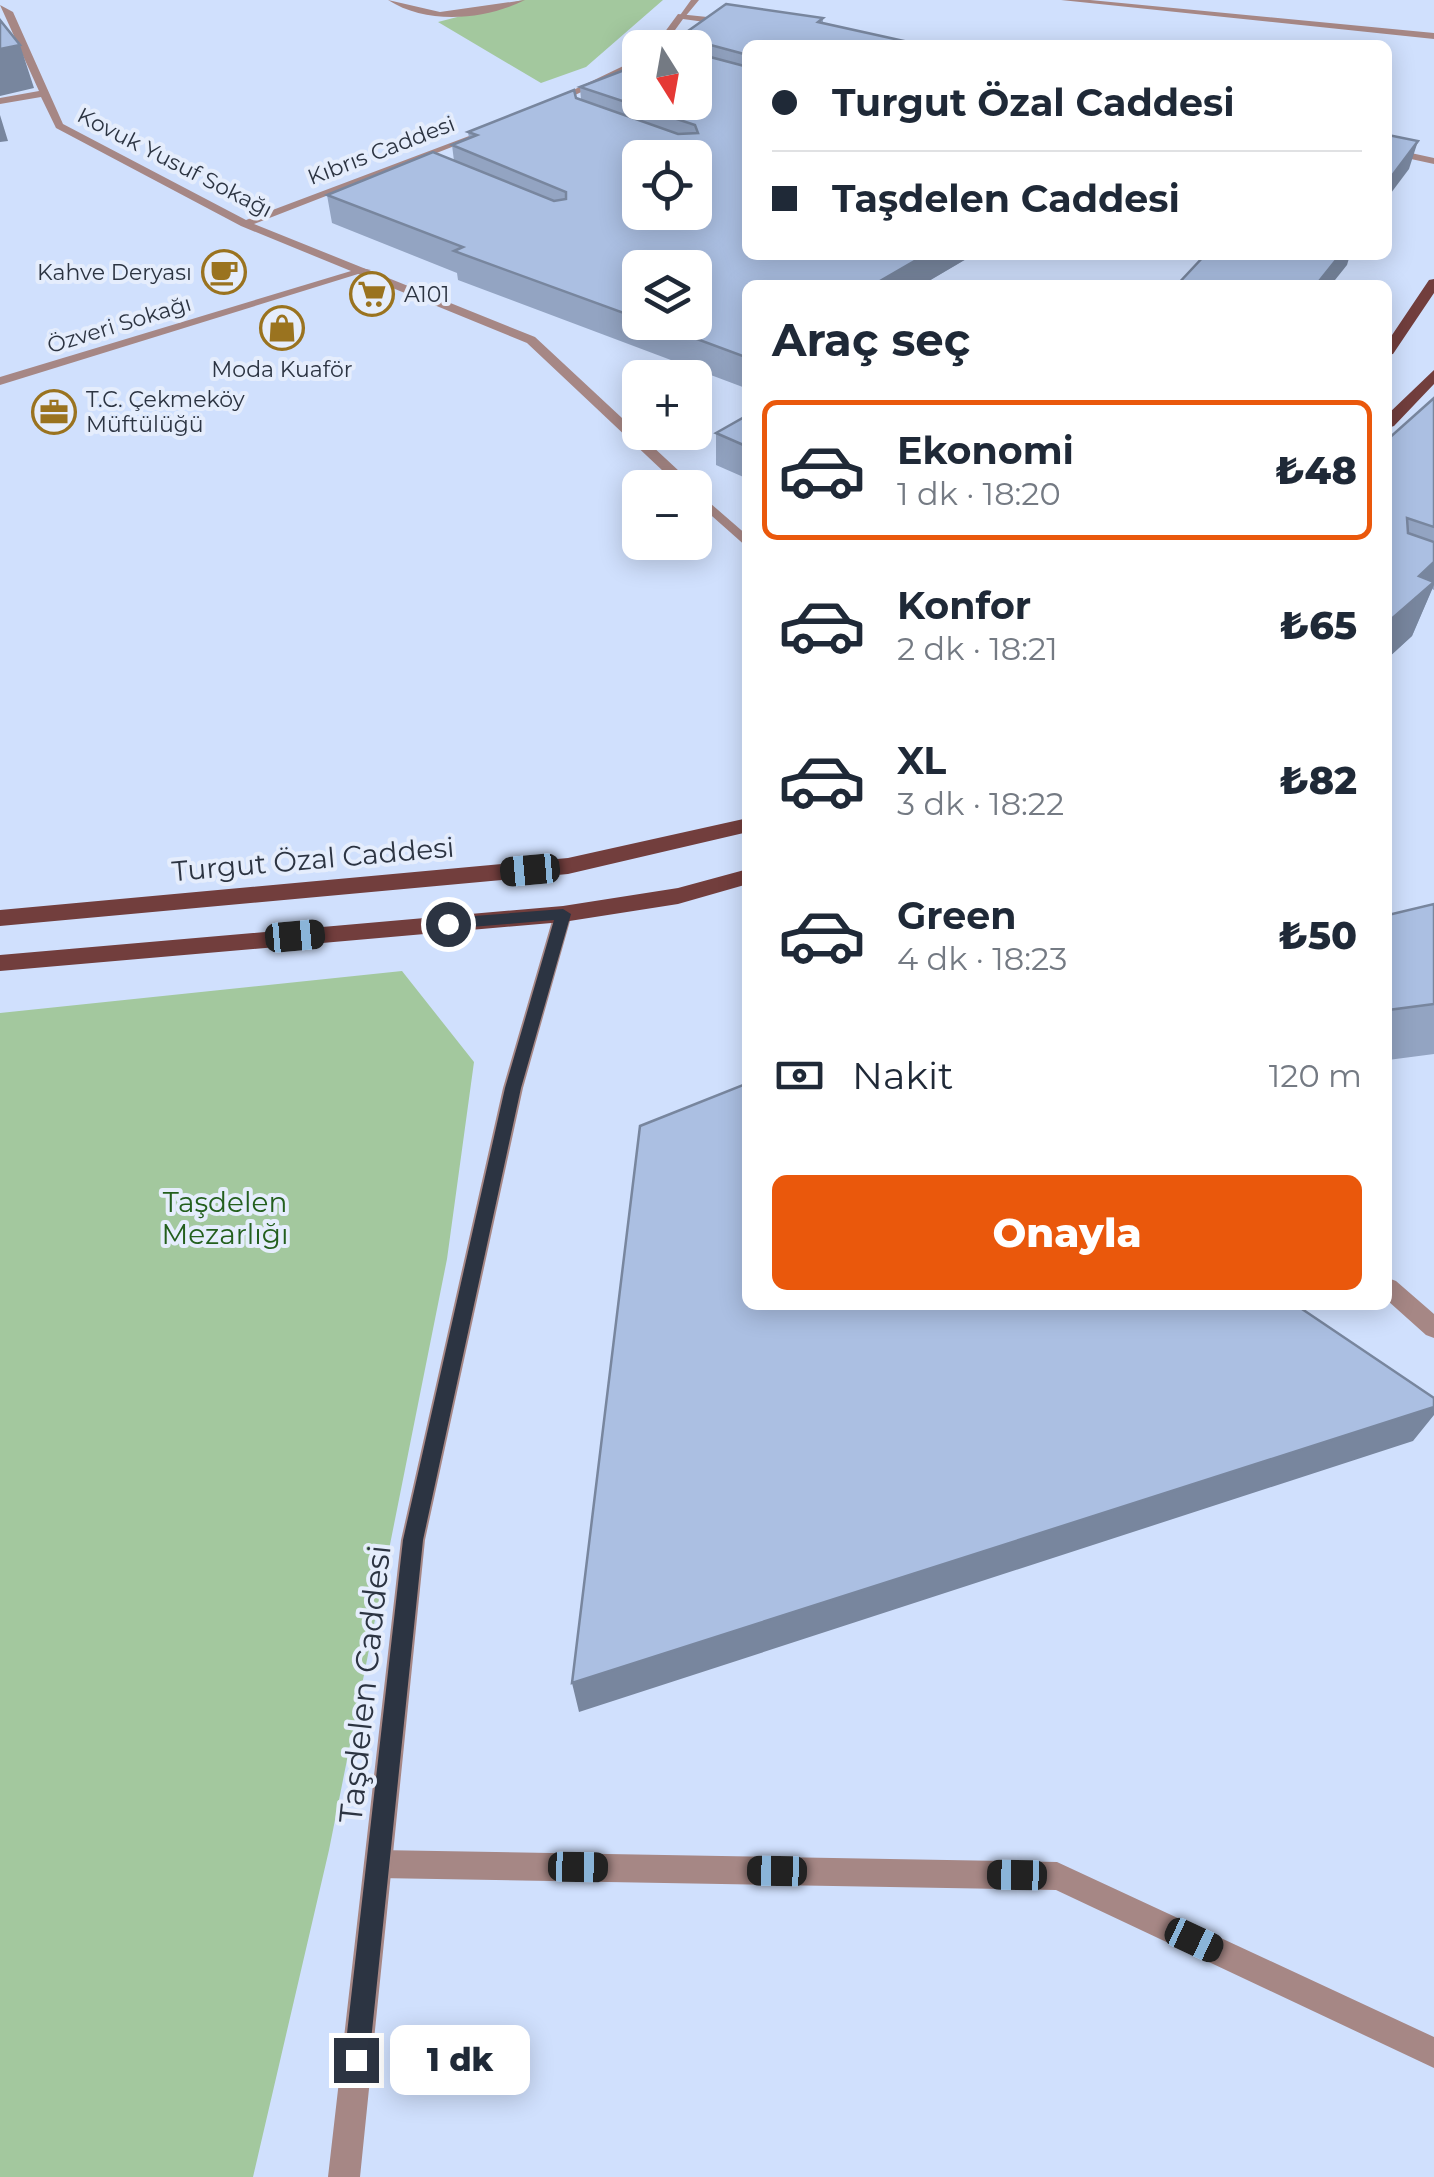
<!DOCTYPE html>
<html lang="tr">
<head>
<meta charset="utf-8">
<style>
	:root { --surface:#fff; --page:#f6f6f7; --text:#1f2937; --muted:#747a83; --line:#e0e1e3; --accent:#ea580c }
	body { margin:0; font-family:Montserrat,sans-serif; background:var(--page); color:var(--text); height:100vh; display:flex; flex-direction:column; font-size:38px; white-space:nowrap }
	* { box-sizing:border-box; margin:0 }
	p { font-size:32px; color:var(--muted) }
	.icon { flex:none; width:55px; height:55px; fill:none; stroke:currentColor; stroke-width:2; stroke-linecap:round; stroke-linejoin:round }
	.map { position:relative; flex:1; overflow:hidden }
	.panel { position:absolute; left:742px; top:280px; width:650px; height:1030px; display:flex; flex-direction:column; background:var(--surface); border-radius:15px; box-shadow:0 5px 25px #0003 }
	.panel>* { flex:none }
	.guide { position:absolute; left:742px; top:40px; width:650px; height:220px; border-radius:15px; box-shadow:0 5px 25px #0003; display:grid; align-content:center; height:220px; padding:0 30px; background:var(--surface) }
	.needle { width:65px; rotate:169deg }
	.buttons { position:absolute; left:622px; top:30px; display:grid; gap:20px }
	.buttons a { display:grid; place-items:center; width:90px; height:90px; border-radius:15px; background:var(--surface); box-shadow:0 5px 25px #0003; font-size:50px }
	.end { position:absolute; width:45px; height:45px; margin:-22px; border:12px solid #2c3442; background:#fff; box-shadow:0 0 0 5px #fff }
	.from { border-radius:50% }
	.bubble { position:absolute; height:70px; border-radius:15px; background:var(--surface); box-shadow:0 5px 25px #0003; font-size:32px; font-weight:800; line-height:70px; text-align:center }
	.car { position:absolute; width:30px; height:60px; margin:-30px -15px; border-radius:12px; box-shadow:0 0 8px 2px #0007; background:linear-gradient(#222 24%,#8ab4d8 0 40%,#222 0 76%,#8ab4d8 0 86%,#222 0) }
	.guide b { display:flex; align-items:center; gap:35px; height:95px; font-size:38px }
	.guide b+b { border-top:2px solid var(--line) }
	.guide i { width:25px; height:25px; background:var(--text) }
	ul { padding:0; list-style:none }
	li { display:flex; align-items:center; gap:30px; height:140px; margin:0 20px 15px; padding:0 10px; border:5px solid transparent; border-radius:15px }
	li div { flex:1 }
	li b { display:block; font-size:38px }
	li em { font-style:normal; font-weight:800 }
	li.active { border-color:var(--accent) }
	li>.icon { width:90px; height:90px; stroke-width:1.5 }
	h2 { padding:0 30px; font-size:45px; line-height:120px }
	.pay { display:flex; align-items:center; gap:25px; height:110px; padding:0 30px; font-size:38px }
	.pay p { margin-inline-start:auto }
	.button { display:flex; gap:20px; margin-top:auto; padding:20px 30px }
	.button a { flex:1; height:115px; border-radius:15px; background:var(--accent); color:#fff; font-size:40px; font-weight:800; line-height:115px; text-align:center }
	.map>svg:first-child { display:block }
	.green { fill:#a3c89e }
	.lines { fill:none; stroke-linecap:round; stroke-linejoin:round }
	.service { fill:#a68785; fill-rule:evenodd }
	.pedestrian { fill:#a68785; fill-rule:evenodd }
	.minor { fill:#a68785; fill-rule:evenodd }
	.tertiary { fill:#a68785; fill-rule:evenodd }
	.primary { fill:#723e3d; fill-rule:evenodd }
	.wall { fill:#93a4c2; fill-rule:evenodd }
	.shaded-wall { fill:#78869e }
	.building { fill:#abbfe2; stroke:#78869e; stroke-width:2.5; fill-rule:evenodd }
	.route { fill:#2c3442 }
	.labels { text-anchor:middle; stroke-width:8; stroke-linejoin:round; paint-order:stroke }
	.far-street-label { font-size:22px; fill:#2c3442; stroke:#e5edfc }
	.far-poi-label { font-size:22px; fill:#2c3442; stroke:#e5edfc; text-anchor:start }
	.street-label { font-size:28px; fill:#2c3442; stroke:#e5edfc }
	.park-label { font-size:28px; fill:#235f1d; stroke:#e5edfc }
	.near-street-label { font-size:32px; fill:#2c3442; stroke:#e5edfc }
</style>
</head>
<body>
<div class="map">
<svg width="1434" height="2177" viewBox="0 0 1434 2177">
	<rect width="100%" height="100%" fill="#d0e0fd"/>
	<path class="green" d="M522,0H663L586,67L541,83L438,22Z
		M402,971L474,1062L447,1259L329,1850L253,2177H0V1013Z"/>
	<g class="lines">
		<path class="service" d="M388,0L440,12L525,0C485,20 427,25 388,0Z
			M378,1850L1057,1862L1434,2037V2068L1056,1890L378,1878L368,1874L364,1864L368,1854Z"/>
		<path class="pedestrian" d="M361,268L371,270L0,385V377Z"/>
		<path class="minor" d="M1061,0H1090L1434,33V39Z
			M0,5L13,12L63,124L246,220L493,127V131L254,224L535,337L694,485L696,488L695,489L681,488L527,343L241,226L56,128L41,97L0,104V98L39,91Z
			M678,14L727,19L731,22L727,25L683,19L662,48H653Z
			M640,58V64L552,106L544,104Z
			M1388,148L1434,158V164L1388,154Z
			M695,490L748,536V548L695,501Z"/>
		<path class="tertiary" d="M691,0H699L684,18H678Z
			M563,908L572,914L523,1088L425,1540L360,2177H328L401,1540L503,1088L554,914Z
			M1388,1278L1396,1281L1434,1314V1338L1426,1335L1388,1301Z"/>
		<path class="primary" d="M1434,279V293L1393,354L1388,355V341L1429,280Z
			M1434,370V384L1394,426L1388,428V414Z
			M748,818V832L568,874L0,926V910L568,858Z
			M748,869V884L678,904L563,922L0,971V955L563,906L678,888Z"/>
	</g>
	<path class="wall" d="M823,18V23L748,45V255H973L922,285H748V389L458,280L457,273L332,223L327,195L454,161L452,145L469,138L468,132L581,100L580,87L640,64L664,48ZM640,268L695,322H640Z
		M1434,398V590L1432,589L1412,636L1388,658V439Z
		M748,415V479L716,465V433Z
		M1434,904V1054L1388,1060V915Z"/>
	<path class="shaded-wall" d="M20,45L34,88L0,96V49Z
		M0,115L8,141L0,142Z
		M1418,141L1409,169L1388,197V181Z
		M925,255H973L922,285H873Z
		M1340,255H1350L1347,265L1331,285H1316Z
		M1434,562V585L1412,636L1388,658V622L1419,576Z
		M1434,1407V1415L1413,1441L579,1712L572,1683Z"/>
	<path class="building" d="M726,4L823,18L818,22L922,45H748V55L696,41L691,45L692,48H664Z
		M0,20L20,45L0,49Z
		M695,53L748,67V255H925L873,285H748V358L651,322H695V268H640V319L454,251L463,247L327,195L433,152L554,201L566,199V192L452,145L477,135L468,132L574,90L576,98L678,134L698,133L695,125L580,87L640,64V102H695ZM640,158H695V212H640Z
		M1388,135L1418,141L1388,181Z
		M1205,255H1340L1316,285H1177Z
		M1434,398V527L1407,518L1408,533L1434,542V562L1419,576L1434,582L1388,622V439Z
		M748,415V447L716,433Z
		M1434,904V1004L1388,1010V915Z
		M748,1083V1305H1296L1434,1398V1407L572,1683L640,1126Z"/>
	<path class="route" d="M563,909L571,914L521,1088L423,1540L369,2060L365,2068L356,2072L347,2068L344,2060L403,1540L505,1088L554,920L448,929L441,924L448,918Z"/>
	<defs>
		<g id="cafe-ring" transform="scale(2.25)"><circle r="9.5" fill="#e5edfc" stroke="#9a731f" stroke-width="1.5"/><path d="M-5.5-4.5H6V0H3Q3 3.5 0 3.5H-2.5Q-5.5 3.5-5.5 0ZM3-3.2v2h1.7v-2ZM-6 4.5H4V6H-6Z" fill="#9a731f"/></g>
		<g id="supermarket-ring" transform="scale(2.25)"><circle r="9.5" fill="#e5edfc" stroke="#9a731f" stroke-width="1.5"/><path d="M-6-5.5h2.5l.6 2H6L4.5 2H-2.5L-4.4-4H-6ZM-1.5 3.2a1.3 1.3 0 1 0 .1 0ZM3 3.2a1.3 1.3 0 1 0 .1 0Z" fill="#9a731f"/></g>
		<g id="shop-ring" transform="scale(2.25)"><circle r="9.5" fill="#e5edfc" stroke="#9a731f" stroke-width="1.5"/><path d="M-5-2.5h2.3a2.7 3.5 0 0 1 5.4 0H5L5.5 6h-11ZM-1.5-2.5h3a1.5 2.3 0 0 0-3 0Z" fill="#9a731f"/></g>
		<g id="office-ring" transform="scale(2.25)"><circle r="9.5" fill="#e5edfc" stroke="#9a731f" stroke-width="1.5"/><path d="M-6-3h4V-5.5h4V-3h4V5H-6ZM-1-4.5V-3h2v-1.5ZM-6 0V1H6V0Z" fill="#9a731f"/></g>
	</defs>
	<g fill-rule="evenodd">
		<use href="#cafe-ring" x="224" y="272"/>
		<use href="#supermarket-ring" x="372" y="294"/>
		<use href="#shop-ring" x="282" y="328"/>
		<use href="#office-ring" x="54" y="412"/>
	</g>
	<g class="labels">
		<g class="far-street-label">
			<text transform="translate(381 150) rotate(-21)" y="8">Kıbrıs Caddesi</text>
			<text transform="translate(175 162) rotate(27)" y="8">Kovuk Yusuf Sokağı</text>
			<text transform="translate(119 324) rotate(-17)" y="8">Özveri Sokağı</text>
		</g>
		<g class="far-poi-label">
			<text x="192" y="280" text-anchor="end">Kahve Deryası</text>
			<text x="404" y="302">A101</text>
			<text x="282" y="377" text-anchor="middle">Moda Kuaför</text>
			<text x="86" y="407">T.C. Çekmeköy<tspan x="86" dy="25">Müftülüğü</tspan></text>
		</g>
		<g class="street-label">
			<text transform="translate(313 859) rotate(-5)" y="10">Turgut Özal Caddesi</text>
		</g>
		<g class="park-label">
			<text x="225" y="1212">Taşdelen<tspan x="225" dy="32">Mezarlığı</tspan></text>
		</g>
		<g class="near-street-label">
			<text transform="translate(365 1684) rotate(-84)" y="11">Taşdelen Caddesi</text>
		</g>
	</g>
</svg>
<div class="buttons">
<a><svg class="needle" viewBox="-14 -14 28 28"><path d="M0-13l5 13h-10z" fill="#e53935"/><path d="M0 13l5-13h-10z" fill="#747a83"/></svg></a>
<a><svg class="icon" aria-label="locate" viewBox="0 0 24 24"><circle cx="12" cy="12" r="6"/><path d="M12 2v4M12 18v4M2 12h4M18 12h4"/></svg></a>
<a><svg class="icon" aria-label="layers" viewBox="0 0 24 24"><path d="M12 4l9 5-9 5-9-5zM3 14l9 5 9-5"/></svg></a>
<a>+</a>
<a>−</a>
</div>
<i class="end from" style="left:448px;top:924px"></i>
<i class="end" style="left:356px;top:2060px"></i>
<div class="bubble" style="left:390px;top:2025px;width:140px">1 dk</div>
<i class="car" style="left:530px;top:870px;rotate:265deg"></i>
<i class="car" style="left:295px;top:936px;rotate:85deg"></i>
<i class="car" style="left:578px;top:1867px;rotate:91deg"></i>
<i class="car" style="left:777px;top:1871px;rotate:271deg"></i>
<i class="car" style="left:1017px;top:1875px;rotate:271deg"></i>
<i class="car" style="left:1194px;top:1940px;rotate:115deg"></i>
<div class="guide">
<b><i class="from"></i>Turgut Özal Caddesi</b>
<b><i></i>Taşdelen Caddesi</b>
</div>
<section class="panel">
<h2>Araç seç</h2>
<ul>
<li class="active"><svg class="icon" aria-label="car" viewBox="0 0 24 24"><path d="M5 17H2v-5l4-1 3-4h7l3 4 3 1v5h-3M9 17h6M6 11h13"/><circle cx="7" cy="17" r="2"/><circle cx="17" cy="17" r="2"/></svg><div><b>Ekonomi</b><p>1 dk · 18:20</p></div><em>₺48</em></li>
<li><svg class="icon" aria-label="car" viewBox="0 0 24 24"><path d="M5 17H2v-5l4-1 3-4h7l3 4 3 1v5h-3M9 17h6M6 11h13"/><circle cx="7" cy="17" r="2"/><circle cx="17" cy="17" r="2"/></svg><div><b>Konfor</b><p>2 dk · 18:21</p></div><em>₺65</em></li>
<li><svg class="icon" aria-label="car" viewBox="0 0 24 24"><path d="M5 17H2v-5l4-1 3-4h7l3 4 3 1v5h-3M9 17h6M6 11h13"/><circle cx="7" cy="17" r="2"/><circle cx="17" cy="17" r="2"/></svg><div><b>XL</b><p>3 dk · 18:22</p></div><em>₺82</em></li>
<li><svg class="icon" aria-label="car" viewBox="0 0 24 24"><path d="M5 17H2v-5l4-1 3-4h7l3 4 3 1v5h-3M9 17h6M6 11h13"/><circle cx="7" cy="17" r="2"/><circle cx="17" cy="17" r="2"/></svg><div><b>Green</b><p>4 dk · 18:23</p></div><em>₺50</em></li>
</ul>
<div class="pay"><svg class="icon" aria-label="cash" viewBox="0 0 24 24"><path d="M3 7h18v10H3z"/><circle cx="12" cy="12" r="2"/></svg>Nakit<p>120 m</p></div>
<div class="button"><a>Onayla</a></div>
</section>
</div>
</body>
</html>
